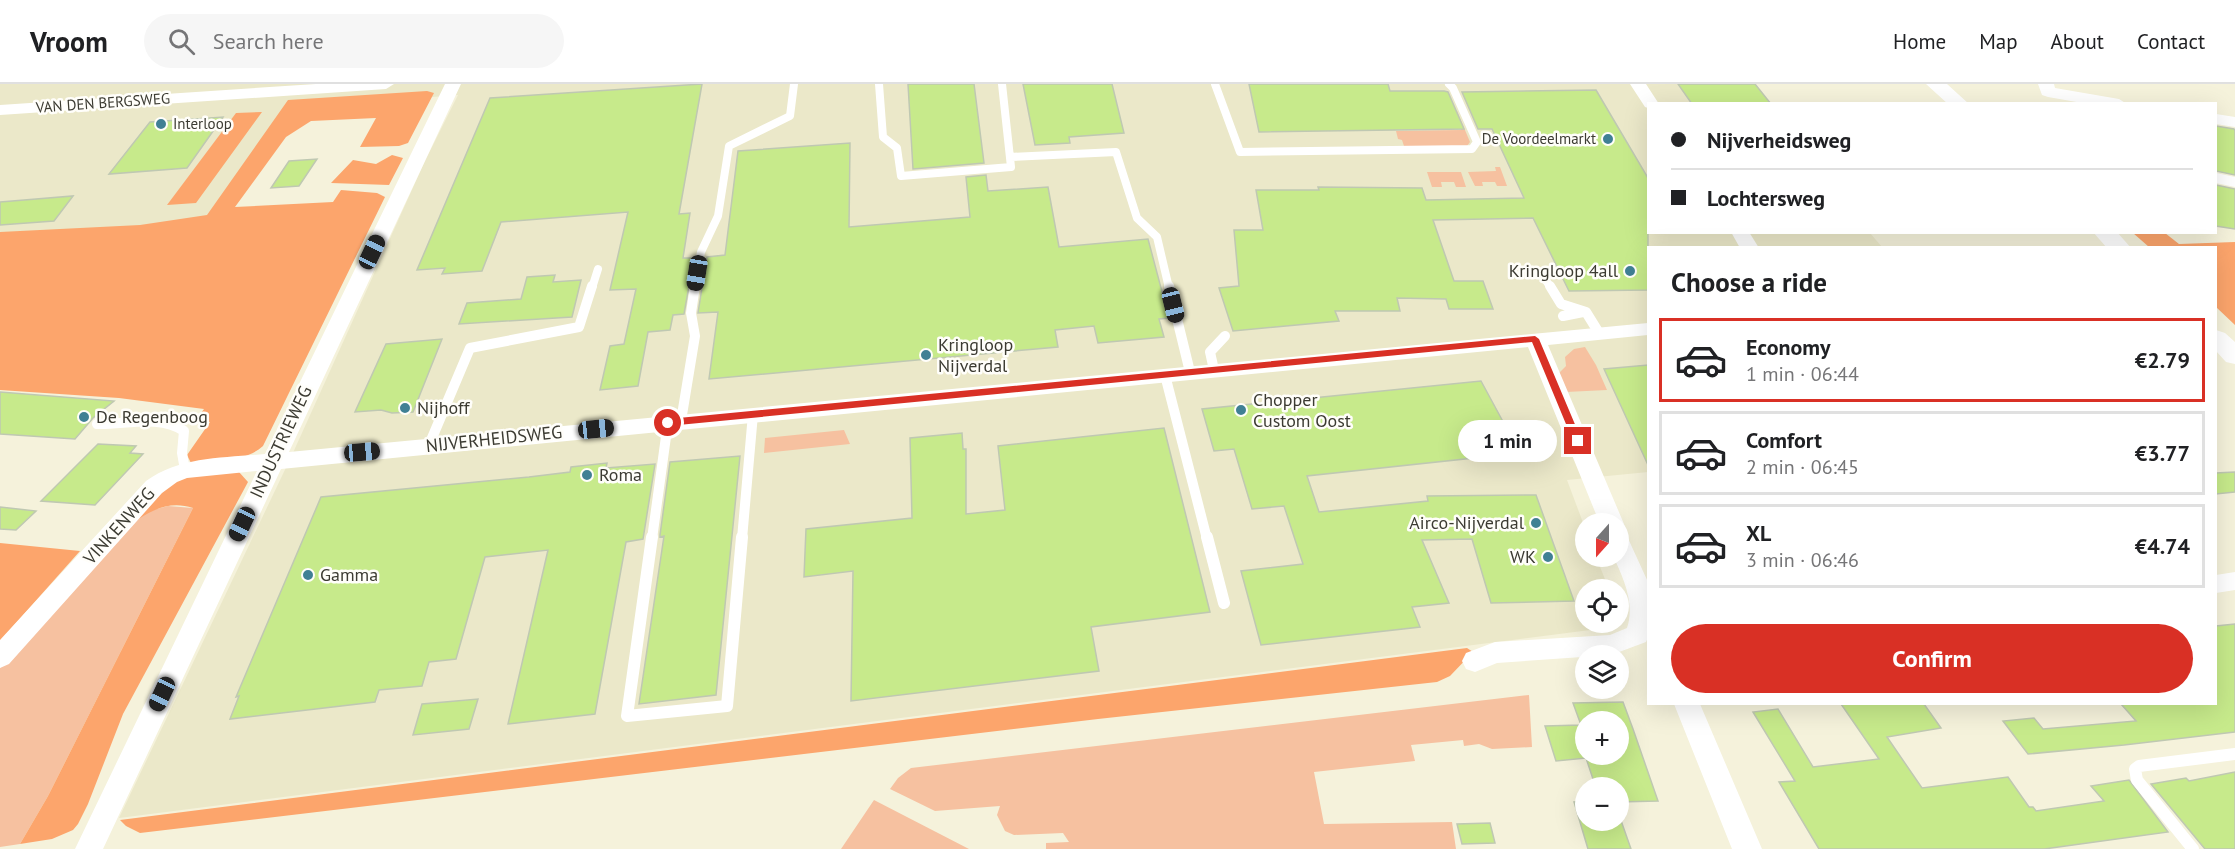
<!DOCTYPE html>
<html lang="en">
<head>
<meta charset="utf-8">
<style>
	:root { --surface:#fff; --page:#f6f6f6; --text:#202124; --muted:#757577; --line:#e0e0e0; --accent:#d93025 }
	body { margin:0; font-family:"PT Sans",sans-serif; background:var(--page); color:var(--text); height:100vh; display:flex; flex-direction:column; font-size:22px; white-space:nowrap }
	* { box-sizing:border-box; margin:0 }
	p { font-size:20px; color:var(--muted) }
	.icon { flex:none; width:33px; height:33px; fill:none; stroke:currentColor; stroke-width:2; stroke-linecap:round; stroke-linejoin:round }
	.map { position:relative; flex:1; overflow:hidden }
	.panel { position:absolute; left:1647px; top:162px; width:570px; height:459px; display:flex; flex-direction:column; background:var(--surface); border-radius:0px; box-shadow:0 6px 24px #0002 }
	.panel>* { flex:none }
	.hud { position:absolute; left:1647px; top:18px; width:570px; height:132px; border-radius:0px; box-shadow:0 6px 24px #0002; display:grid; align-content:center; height:132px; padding:0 24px; background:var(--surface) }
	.needle { width:39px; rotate:201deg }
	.tools { position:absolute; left:1575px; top:429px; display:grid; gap:12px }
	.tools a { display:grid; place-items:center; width:54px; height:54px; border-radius:50%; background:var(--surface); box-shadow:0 6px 24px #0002; font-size:30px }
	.end { position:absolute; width:27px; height:27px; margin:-14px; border:8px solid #d93025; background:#fff; box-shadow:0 0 0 3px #fff }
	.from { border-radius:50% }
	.bubble { position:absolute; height:42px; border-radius:21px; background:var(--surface); box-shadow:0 6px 24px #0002; font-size:20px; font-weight:600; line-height:42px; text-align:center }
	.car { position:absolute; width:18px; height:36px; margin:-18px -9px; border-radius:8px; box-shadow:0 0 4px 2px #0007; background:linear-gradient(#222 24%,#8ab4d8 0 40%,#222 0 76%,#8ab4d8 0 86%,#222 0) }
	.hud b { display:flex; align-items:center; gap:21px; height:57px; font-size:22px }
	.hud b+b { border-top:2px solid var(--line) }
	.hud i { width:15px; height:15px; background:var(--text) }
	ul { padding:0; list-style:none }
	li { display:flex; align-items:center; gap:18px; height:84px; margin:0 12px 9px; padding:0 12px; border:3px solid var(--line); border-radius:0px }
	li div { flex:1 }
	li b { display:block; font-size:22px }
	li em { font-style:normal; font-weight:600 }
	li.active { border-color:var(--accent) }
	li>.icon { width:54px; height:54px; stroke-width:1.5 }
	h2 { padding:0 24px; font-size:27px; line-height:72px }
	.button { display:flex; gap:12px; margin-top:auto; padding:12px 24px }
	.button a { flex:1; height:69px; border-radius:36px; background:var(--accent); color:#fff; font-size:24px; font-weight:600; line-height:69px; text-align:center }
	header { display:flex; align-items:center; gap:36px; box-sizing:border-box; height:84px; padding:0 30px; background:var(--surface); border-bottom:2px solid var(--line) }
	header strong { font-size:28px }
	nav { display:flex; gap:33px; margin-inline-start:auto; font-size:21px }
	.search { width:420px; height:54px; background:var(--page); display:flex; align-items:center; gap:15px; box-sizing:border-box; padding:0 21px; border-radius:33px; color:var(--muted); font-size:22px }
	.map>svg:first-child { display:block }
	.built { fill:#ebe8c9 }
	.green { fill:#f6c1a0 }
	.forest { fill:#fca56c }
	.building { fill:#c7ea8b; stroke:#bfc8b2; stroke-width:1.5; fill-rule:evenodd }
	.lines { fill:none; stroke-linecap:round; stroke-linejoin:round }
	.service-far2 { stroke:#fff; stroke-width:8 }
	.service-far1 { stroke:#fff; stroke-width:10 }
	.service { stroke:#fff; stroke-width:12 }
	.minor { fill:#fff; fill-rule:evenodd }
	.tertiary { fill:#fff; fill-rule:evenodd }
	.route { fill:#d93025 }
	.poi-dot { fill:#408094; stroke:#fffefa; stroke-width:2 }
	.labels { text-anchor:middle; stroke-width:5; stroke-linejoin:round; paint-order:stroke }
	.far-street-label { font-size:15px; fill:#3c3b32; stroke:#fffefa }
	.far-poi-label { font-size:15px; fill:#3c3b32; stroke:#fffefa; text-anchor:start }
	.poi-label { font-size:18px; fill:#3c3b32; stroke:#fffefa; text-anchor:start }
	.street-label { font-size:18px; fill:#3c3b32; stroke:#fffefa }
</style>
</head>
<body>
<header>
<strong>Vroom</strong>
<div class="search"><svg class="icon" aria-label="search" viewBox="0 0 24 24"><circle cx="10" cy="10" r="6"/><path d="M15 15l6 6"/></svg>Search here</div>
<nav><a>Home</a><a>Map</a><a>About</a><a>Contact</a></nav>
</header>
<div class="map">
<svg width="2235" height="765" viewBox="0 0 2235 765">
	<rect width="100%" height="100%" fill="#f5f2db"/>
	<path class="built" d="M0,0H1755L1770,19L1648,20V148L1870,149L1882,163L1648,164V388L1567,396L1585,444L1586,472L1596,473L1609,505L1586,506V538L1603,539L1598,545L119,734L292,371L425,77L458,11L304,23L208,148L0,159Z"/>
	<path class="green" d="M1453,26L1457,27L1470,58L1467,62H1404L1402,56L1398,55L1396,47L1461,46Z
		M1495,83H1500L1507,102H1497L1495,98H1482L1483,102H1475L1468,88L1496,87Z
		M1427,88H1461L1466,103H1456L1454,98H1441L1442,103H1432Z
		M1585,263L1596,281L1607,306L1566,308L1559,289L1566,282L1565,273L1574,265Z
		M844,346L850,360L764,369L765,354Z
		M168,422L193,424L48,712L20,760L0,763V584L118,450L149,427Z
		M1529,611L1532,663L1492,665L1479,660L1464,662L1463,656L1411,661L1415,677L1314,688L1324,740L1452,738L1456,765H1046V759L1069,758L1063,749L1014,751L1005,747L997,731L1000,722L935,727L890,705L898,694L911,684Z
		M874,716L969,765H841Z"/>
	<path class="forest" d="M427,7L434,9L408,59L399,62L360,63L376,34L311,37L286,53L235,123L333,118L341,106L377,109L385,113L263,362C244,379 215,376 191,379L187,371L210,338L196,336L204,325L119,314L0,306V148L140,141L207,131L288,16Z
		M262,28L196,119L167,121L236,29Z
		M392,71L403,74L389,101L331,99L353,76L376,80Z
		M2133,149H2165L2179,160L2235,158V241L2216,223V164L2149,163Z
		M239,388L248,398L123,630L88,720L78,740L73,746L52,755L20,760L48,712L193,424C163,414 141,433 118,450L153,410L184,391Z
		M0,459L80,467L0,557Z
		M1467,564L1473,568L1450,592L1437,598L1098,635L140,749L126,742L120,736Z"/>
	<path class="building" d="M702,0L679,130L690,129L683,174H694L684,230L673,231L670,246L648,248L638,302L600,306L610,262L624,260L636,205L610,206L628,128L501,138L482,187L442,190L445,184L417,186L490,14Z
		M908,0H974L984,79L913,85Z
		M1023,0H1112L1124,49L1069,53L1070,59L1035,61Z
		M1249,0H1388L1390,7H1444L1448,8L1464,45L1259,48Z
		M1678,0H1755L1771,20H1692Z
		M1596,6L1648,94V206L1569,207L1533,134L1433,136L1454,197H1483L1493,225H1449L1446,215L1397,214L1400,227H1335L1339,237L1233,247L1219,204L1239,202L1234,146H1263L1256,106H1319L1318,103L1422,104L1426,116L1524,114L1492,45H1478L1462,8Z
		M223,33L187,84L109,90L150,38Z
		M2216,42L2234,45L2235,47V91L2216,87Z
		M850,59L849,143L970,133L966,93L986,91L988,107L1048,103L1059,163L1148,155L1169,234L1159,235L1164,253L1098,259L1094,242L1055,246L1058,263L709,295L718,228L698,229L707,173L725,171L738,67Z
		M317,75L299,102L271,104L289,77Z
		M2216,101L2235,105V145L2216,142Z
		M73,112L54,137L0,141V118Z
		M555,191L553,198L581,196L572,233L459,240L467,219L521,215L527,193Z
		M442,255L413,328L392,329L381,326L355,328L386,260Z
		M1648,281V381L1604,285Z
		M1481,297L1520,369L1307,392L1319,428L1428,417L1427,412L1536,411L1574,517L1491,519L1472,455L1422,456L1449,519L1412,523L1420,543L1261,561L1241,487L1303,480L1284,422L1252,425L1234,365L1214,367L1202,325Z
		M0,308L114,317L93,334L75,355L0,350Z
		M1164,344L1210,528L1091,543L1099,587L851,617L853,487L804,493L806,445L912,434L910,354L962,349L963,365H966V430L1005,426L998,362Z
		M98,360L136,362L130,369L143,370L95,421L41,417Z
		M740,372L716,611L639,620L664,452L660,453V451L670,378Z
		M607,379L606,384L655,380L643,455L626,458L595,630L508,640L548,466L485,473L456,575L429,578L422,602L379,606L375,618L230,635L239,612L236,613L321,413L529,393L570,388L571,383Z
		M2235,388V408L2216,410V389Z
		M0,423L36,427L16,446L0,445Z
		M2235,540V648L2124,661L2028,670L2003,637L2034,634L2043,645L2136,637L2121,620H2216V542Z
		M478,615L469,645L413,651L422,620Z
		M1623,618L1633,645L1658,717L1618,718V704H1596L1586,674L1556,677L1545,642L1581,641L1573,619ZM1586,638H1618V670H1586Z
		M1841,620H1924L1941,644L1887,653L1922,704L2008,693L2029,723H2033L2036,727L2104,717L2091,702L2129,696L2168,748L2044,765H1819L1779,698L1795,697L1753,628L1778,625L1813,683L1879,675Z
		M2235,688V765H2205L2151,700L2186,694L2189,697Z
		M1586,717V736H1618V728L1631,765H1588L1574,718Z
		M1490,739L1495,759L1462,760L1457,740Z"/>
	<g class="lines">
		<path class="service-far2" d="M879,0L883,53L897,64L901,92L1011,83L1002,0
			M1215,0L1240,68L1472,65L1477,58L1453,4L1449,0
			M1010,73L1116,68L1137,134L1157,153L1169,204
			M1543,192L1551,204
			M592,204L598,185
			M695,204L701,168L718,132L729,62L790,32L794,0"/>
		<path class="service-far1" d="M1169,202L1190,288
			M1550,202L1561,220L1586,228L1599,249
			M1563,232L1583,228
			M1214,286L1210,268L1225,252
			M1165,291L1207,455
			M681,337L695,252L691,229L695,202
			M97,340C125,341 159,330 184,347L182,369L185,386
			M429,361L470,264L579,243L592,202
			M652,455L668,338
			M742,455L753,330"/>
		<path class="service" d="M652,453L627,632L727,622L742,453
			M1207,453L1224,519
			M2193,765L2137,696L2135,685L2139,682L2235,670"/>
		<path class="minor" d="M316,0H394L386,5L0,31V21Z
			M445,0H461L289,368L1648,239V251L1548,261L1624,440L1618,447V440H1600L1528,263L281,385L103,765H75L257,387L187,394L177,398L162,409L9,580L0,584V556L146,397C181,372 224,374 265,370Z
			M1630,0H1646L1659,20H1648V24L1645,23Z
			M2038,0H2054L2055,4L2119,15L2127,20H2088L2048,13L2042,11Z
			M2216,30L2235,33V43L2216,40Z
			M2216,89L2235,93V103L2216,99Z
			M1731,148H1749L1759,164H1740Z
			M1618,447L1626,450L1648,498V553L1646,558L1611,571L1497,579L1475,588L1466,585L1462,577L1466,569L1495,558L1610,551L1627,544C1635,520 1624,495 1613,472H1618Z
			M2235,488V506L2216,509V491Z
			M1674,620H1700L1762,765H1732Z"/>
		<path class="tertiary" d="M1926,0H1947L1969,20H1948Z
			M2093,148H2117L2131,164H2107Z
			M2216,246L2225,249L2235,258V280L2226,278L2216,267Z"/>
	</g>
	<path class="route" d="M1535,252L1539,255L1582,357L1581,360L1578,361L1573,357L1532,258L668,342L663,339L668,335Z"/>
	<g class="poi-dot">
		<circle cx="161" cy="40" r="6"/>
		<circle cx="1608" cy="55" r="6"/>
		<circle cx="1630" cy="187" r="6"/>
		<circle cx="926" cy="271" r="6"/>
		<circle cx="405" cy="324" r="6"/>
		<circle cx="1241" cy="326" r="6"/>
		<circle cx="84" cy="333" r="6"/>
		<circle cx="587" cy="391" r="6"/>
		<circle cx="1536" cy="439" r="6"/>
		<circle cx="1548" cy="473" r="6"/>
		<circle cx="308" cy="491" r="6"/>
	</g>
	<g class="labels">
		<g class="far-street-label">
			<text transform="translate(103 19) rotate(-4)" y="5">VAN DEN BERGSWEG</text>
		</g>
		<g class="far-poi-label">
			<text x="173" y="45">Interloop</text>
			<text x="1596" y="60" text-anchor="end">De Voordeelmarkt</text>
		</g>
		<g class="poi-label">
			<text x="1618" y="193" text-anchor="end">Kringloop 4all</text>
			<text x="938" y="267">Kringloop<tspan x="938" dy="21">Nijverdal</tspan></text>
			<text x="1253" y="322">Chopper<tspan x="1253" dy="21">Custom Oost</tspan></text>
			<text x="417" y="330">Nijhoff</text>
			<text x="96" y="339">De Regenboog</text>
			<text x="599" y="397">Roma</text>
			<text x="1524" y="445" text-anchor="end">Airco-Nijverdal</text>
			<text x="1536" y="479" text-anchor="end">WK</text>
			<text x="320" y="497">Gamma</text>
		</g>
		<g class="street-label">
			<text transform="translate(494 355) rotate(-6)" y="6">NIJVERHEIDSWEG</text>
			<text transform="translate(281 358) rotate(-65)" y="6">INDUSTRIEWEG</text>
			<text transform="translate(119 442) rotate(-48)" y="6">VINKENWEG</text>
		</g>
	</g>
</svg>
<div class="tools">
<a><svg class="needle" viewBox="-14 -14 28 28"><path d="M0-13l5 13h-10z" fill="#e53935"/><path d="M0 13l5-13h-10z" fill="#757577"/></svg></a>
<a><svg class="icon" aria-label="locate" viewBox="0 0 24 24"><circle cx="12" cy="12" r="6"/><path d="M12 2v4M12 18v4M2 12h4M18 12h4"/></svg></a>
<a><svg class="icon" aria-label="layers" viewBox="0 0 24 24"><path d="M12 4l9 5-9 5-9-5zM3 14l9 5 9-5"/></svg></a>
<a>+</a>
<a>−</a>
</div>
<i class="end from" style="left:668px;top:339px"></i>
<i class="end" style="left:1578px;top:357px"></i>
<div class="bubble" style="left:1458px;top:336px;width:99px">1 min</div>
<i class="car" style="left:372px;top:168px;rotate:25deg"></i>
<i class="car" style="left:697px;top:189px;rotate:189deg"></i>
<i class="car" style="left:1173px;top:221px;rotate:166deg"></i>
<i class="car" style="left:596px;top:345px;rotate:84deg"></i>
<i class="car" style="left:362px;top:368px;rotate:85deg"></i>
<i class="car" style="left:242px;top:440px;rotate:205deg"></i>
<i class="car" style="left:162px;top:610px;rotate:205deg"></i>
<div class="hud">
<b><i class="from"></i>Nijverheidsweg</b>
<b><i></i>Lochtersweg</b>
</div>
<section class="panel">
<h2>Choose a ride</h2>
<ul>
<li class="active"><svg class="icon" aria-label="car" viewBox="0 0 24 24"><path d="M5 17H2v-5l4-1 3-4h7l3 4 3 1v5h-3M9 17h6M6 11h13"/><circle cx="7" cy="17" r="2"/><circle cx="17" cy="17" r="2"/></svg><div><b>Economy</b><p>1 min · 06:44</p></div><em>€2.79</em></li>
<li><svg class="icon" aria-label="car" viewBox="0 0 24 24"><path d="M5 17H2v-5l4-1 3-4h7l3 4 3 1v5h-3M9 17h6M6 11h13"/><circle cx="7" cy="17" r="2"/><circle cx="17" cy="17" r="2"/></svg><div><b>Comfort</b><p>2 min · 06:45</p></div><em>€3.77</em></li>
<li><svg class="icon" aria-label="car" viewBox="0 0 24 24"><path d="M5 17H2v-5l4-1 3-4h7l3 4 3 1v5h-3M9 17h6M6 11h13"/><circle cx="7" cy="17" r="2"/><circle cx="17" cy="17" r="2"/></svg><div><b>XL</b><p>3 min · 06:46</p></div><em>€4.74</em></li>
</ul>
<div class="button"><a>Confirm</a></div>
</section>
</div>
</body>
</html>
